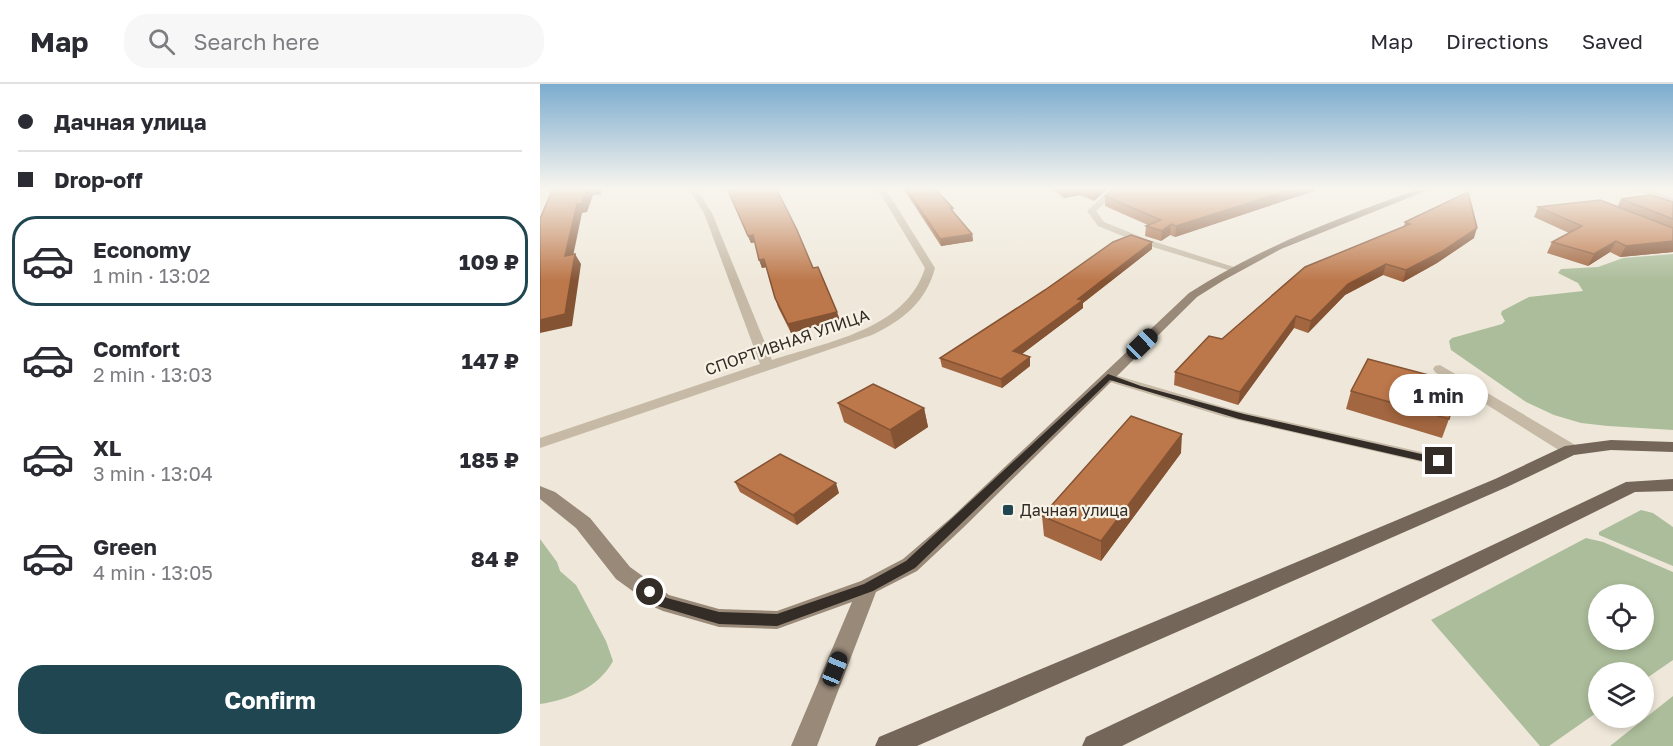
<!DOCTYPE html>
<html lang="en">
<head>
<meta charset="utf-8">
<style>
	:root { --surface:#fff; --page:#f7f7f7; --text:#2b2b33; --muted:#7c7c81; --line:#e1e1e2; --accent:#204751 }
	body { margin:0; font-family:"Golos Text",sans-serif; background:var(--page); color:var(--text); height:100vh; display:flex; flex-direction:column; font-size:22px; white-space:nowrap }
	* { box-sizing:border-box; margin:0 }
	p { font-size:20px; color:var(--muted) }
	.icon { flex:none; width:33px; height:33px; fill:none; stroke:currentColor; stroke-width:2; stroke-linecap:round; stroke-linejoin:round }
	.map { position:relative; flex:1; overflow:hidden }
	.side { display:flex; flex-direction:column; background:var(--surface); width:540px }
	.side>* { flex:none }
	.hud { display:grid; align-content:center; height:132px; padding:0 18px; background:var(--surface) }
	.controls { position:absolute; left:1048px; top:500px; display:grid; gap:12px }
	.controls a { display:grid; place-items:center; width:66px; height:66px; border-radius:50%; background:var(--surface); box-shadow:0 3px 9px #0003; font-size:30px }
	.end { position:absolute; width:27px; height:27px; margin:-14px; border:8px solid #332c27; background:#fff; box-shadow:0 0 0 3px #fff }
	.from { border-radius:50% }
	.bubble { position:absolute; height:42px; border-radius:21px; background:var(--surface); box-shadow:0 3px 9px #0003; font-size:20px; font-weight:700; line-height:42px; text-align:center }
	.car { position:absolute; width:18px; height:36px; margin:-18px -9px; border-radius:8px; box-shadow:0 0 4px 2px #0007; background:linear-gradient(#222 24%,#8ab4d8 0 40%,#222 0 76%,#8ab4d8 0 86%,#222 0) }
	.hud b { display:flex; align-items:center; gap:21px; height:57px; font-size:22px }
	.hud b+b { border-top:2px solid var(--line) }
	.hud i { width:15px; height:15px; background:var(--text) }
	ul { padding:0; list-style:none }
	li { display:flex; align-items:center; gap:18px; height:90px; margin:0 12px 9px; padding:0 6px; border:3px solid transparent; border-radius:24px }
	li div { flex:1 }
	li b { display:block; font-size:22px }
	li em { font-style:normal; font-weight:700 }
	li.active { border-color:var(--accent) }
	li>.icon { width:54px; height:54px; stroke-width:1.5 }
	.primary-button { display:flex; gap:12px; margin-top:auto; padding:12px 18px }
	.primary-button a { flex:1; height:69px; border-radius:24px; background:var(--accent); color:#fff; font-size:24px; font-weight:700; line-height:69px; text-align:center }
	header { display:flex; align-items:center; gap:36px; box-sizing:border-box; height:84px; padding:0 30px; background:var(--surface); border-bottom:2px solid var(--line) }
	header strong { font-size:28px }
	nav { display:flex; gap:33px; margin-inline-start:auto; font-size:21px }
	.search { width:420px; height:54px; background:var(--page); display:flex; align-items:center; gap:15px; box-sizing:border-box; padding:0 21px; border-radius:24px; color:var(--muted); font-size:22px }
	main { display:flex; flex:1; min-height:0 }
	.map>svg:first-child { display:block }
	.green { fill:#acbd9b; fill-rule:evenodd }
	.lines { fill:none; stroke-linecap:round; stroke-linejoin:round }
	.lane { fill:#c6baa7; fill-rule:evenodd }
	.street { fill:#c6baa7; fill-rule:evenodd }
	.secondary { fill:#998978; fill-rule:evenodd }
	.primary { fill:#746659; fill-rule:evenodd }
	.wall { fill:#a26640 }
	.shaded-wall { fill:#845334 }
	.building { fill:#bc774a; stroke:#845334; stroke-width:1.5 }
	.route { fill:#332c27 }
	.poi-dot { fill:#204751; stroke:#f7f2e5; stroke-width:2 }
	.labels { text-anchor:middle; stroke-width:4.5; stroke-linejoin:round; paint-order:stroke }
	.street-label { font-size:16px; fill:#332c27; stroke:#f7f2e5 }
	.poi-label { font-size:16px; fill:#332c27; stroke:#f7f2e5; text-anchor:start }
</style>
</head>
<body>
<header>
<strong>Map</strong>
<div class="search"><svg class="icon" aria-label="search" viewBox="0 0 24 24"><circle cx="10" cy="10" r="6"/><path d="M15 15l6 6"/></svg>Search here</div>
<nav><a>Map</a><a>Directions</a><a>Saved</a></nav>
</header>
<main>
<section class="side">
<div class="hud">
<b><i class="from"></i>Дачная улица</b>
<b><i></i>Drop-off</b>
</div>
<ul>
<li class="active"><svg class="icon" aria-label="car" viewBox="0 0 24 24"><path d="M5 17H2v-5l4-1 3-4h7l3 4 3 1v5h-3M9 17h6M6 11h13"/><circle cx="7" cy="17" r="2"/><circle cx="17" cy="17" r="2"/></svg><div><b>Economy</b><p>1 min · 13:02</p></div><em>109 ₽</em></li>
<li><svg class="icon" aria-label="car" viewBox="0 0 24 24"><path d="M5 17H2v-5l4-1 3-4h7l3 4 3 1v5h-3M9 17h6M6 11h13"/><circle cx="7" cy="17" r="2"/><circle cx="17" cy="17" r="2"/></svg><div><b>Comfort</b><p>2 min · 13:03</p></div><em>147 ₽</em></li>
<li><svg class="icon" aria-label="car" viewBox="0 0 24 24"><path d="M5 17H2v-5l4-1 3-4h7l3 4 3 1v5h-3M9 17h6M6 11h13"/><circle cx="7" cy="17" r="2"/><circle cx="17" cy="17" r="2"/></svg><div><b>XL</b><p>3 min · 13:04</p></div><em>185 ₽</em></li>
<li><svg class="icon" aria-label="car" viewBox="0 0 24 24"><path d="M5 17H2v-5l4-1 3-4h7l3 4 3 1v5h-3M9 17h6M6 11h13"/><circle cx="7" cy="17" r="2"/><circle cx="17" cy="17" r="2"/></svg><div><b>Green</b><p>4 min · 13:05</p></div><em>84 ₽</em></li>
</ul>
<div class="primary-button"><a>Confirm</a></div>
</section>
<div class="map">
<svg width="1133" height="662" viewBox="0 0 1133 662">
	<rect width="100%" height="100%" fill="#efe8da"/>
	<path class="green" d="M1133,170V346L1068,342L1041,339L1014,331L986,318L911,266L909,257L912,254L962,240L965,237L961,230L962,227L989,213L1043,207L1038,199L1018,189L1021,185L1058,183L1083,174Z
		M1101,426L1113,429L1133,443V482L1059,451V448Z
		M1046,454L1063,458L1133,488V576L1104,596V588H1059V627L1009,662H1000L891,536ZM1059,510H1104V555H1059Z
		M0,455L17,478L20,487L36,501L66,557L73,577C59,603 29,616 0,620Z
		M1133,612V662H1070Z"/>
	<g class="lines">
		<path class="lane" d="M900,281L1037,362L1039,366L1037,370H1025L895,288L893,285L895,282Z
			M568,289L694,326L899,372L905,373L907,377L905,381L899,382L685,333L563,296L561,293Z"/>
		<path class="street" d="M148,104H156L172,129L232,276C286,258 366,246 385,184L337,104H345L395,184C386,218 363,236 332,251L0,364V354L220,280L164,129Z
			M572,104H581L556,127L564,138L606,155L697,184L688,186L600,159L558,142L547,127Z
			M1089,104H1101L1133,114V119Z"/>
		<path class="secondary" d="M882,104H893L741,165L684,196L657,213L424,443L377,487L336,508L277,662H251L312,518L237,545L179,543L123,527L116,524L76,495L36,444L0,415V402L15,408L50,434L90,483L129,511L179,525L237,527L321,497L363,475L412,433L649,209C722,162 801,133 882,104Z"/>
		<path class="primary" d="M1071,356L1133,358V368L1071,366L1034,371L967,403L377,662H335L339,653L955,395L1025,362Z
			M1133,395V407L1095,408L582,662H542L546,653L1086,398Z"/>
	</g>
	<path class="wall" d="M187,104L273,184L300,236L251,249L238,223L226,183L222,184L215,158L211,159Z
		M363,104H394L413,124V128L432,150L433,157L401,162Z
		M511,104H566V106L554,117L540,111L524,114Z
		M774,107L635,153L630,151L621,157L605,152L606,142L608,141L565,122V112Z
		M1081,115L1133,118V168L1080,173L1070,168L1048,182L1007,169L1012,158L1029,149L994,133L998,123H1077Z
		M865,138L934,154L897,179L863,198L843,191L805,211L768,249L754,244L698,321L634,301L635,288L864,142Z
		M612,165L543,219V224L482,270L490,273V282L462,304L402,283L400,274Z
		M811,307L909,335L902,354L806,325Z
		M298,319L384,324L388,343L355,365L304,338Z
		M641,369L561,477L504,452L502,432Z
		M195,398L299,409L257,441L200,408Z"/>
	<path class="shaded-wall" d="M48,104H61V110L53,111L47,128L42,129L31,182L25,172L37,120Z
		M524,104H540V111L524,114Z
		M558,104H566V106L554,117V107Z
		M756,104H775L774,107L635,153L636,142Z
		M631,140L630,151L621,157L622,147Z
		M937,144L934,154L897,179L863,198L866,186Z
		M432,150L433,157L401,162L400,155Z
		M213,151L216,158L211,159L208,152Z
		M1076,157L1070,168L1048,182L1054,170Z
		M1133,157V168L1080,173L1086,162Z
		M612,158V165L543,219V224L474,276L473,267L538,215Z
		M35,170L41,180L32,242L0,249V236Z
		M224,175L227,183L222,184L219,176Z
		M846,180L843,191L805,211L768,249L771,237L808,200Z
		M297,228L300,236L251,249L248,240Z
		M756,232L754,244L698,321L700,308Z
		M490,273V282L462,304L461,295Z
		M384,324L388,343L355,365L350,346Z
		M642,350L641,369L561,477V457Z
		M296,399L299,409L257,441L253,431Z"/>
	<path class="building" d="M13,104H48L42,119L37,120L25,172L35,170L25,230L0,236V135Z
		M187,104H236L257,146L273,184L278,183L297,228L248,240L235,214L224,175L219,176L213,151L208,152Z
		M366,104H394L413,124H410L432,150L400,155Z
		M547,104H558L554,107Z
		M574,104H756L636,142L631,140L622,147L606,142L621,136L565,112Z
		M928,108L937,144L901,168L866,186L846,180L808,200L771,237L756,232L700,308L635,288L669,252L682,255L765,183L870,140L865,138Z
		M1111,111L1133,118V135L1081,115Z
		M1060,116L1133,144V157L1086,162L1076,157L1054,170L1012,158L1042,142L998,123Z
		M591,151L612,158L538,215L543,216L473,267L490,273L461,295L400,274L505,206L573,158Z
		M828,275L919,299L909,335L811,307Z
		M333,300L384,324L350,346L298,319Z
		M591,332L642,350L561,457L502,432Z
		M240,370L296,399L253,431L195,398Z"/>
	<linearGradient id="sky" x2="0" y2="1"><stop stop-color="#7caccf"/><stop offset="0.53" stop-color="#f8f5ee"/><stop offset="1" stop-color="#f8f5ee" stop-opacity="0"/></linearGradient>
	<rect width="1133" height="197" fill="url(#sky)"/>
	<path class="route" d="M568,290L601,302L704,330L899,374L904,377L899,381L699,335L570,296L375,484L333,507L237,542L179,540L118,522L103,508L110,503L127,514L179,528L237,530L324,500L366,477Z"/>
	<rect class="poi-dot" x="462" y="420" width="12" height="12" rx="3"/>
	<g class="labels">
		<g class="street-label">
			<text transform="translate(247 258) rotate(-19)" y="6">СПОРТИВНАЯ УЛИЦА</text>
		</g>
		<g class="poi-label">
			<text x="480" y="432">Дачная улица</text>
		</g>
	</g>
</svg>
<div class="controls">
<a><svg class="icon" aria-label="locate" viewBox="0 0 24 24"><circle cx="12" cy="12" r="6"/><path d="M12 2v4M12 18v4M2 12h4M18 12h4"/></svg></a>
<a><svg class="icon" aria-label="layers" viewBox="0 0 24 24"><path d="M12 4l9 5-9 5-9-5zM3 14l9 5 9-5"/></svg></a>
</div>
<i class="end from" style="left:110px;top:508px"></i>
<i class="end" style="left:899px;top:377px"></i>
<div class="bubble" style="left:849px;top:290px;width:99px">1 min</div>
<i class="car" style="left:602px;top:260px;rotate:46deg"></i>
<i class="car" style="left:295px;top:585px;rotate:22deg"></i>
</div>
</main>
</body>
</html>
